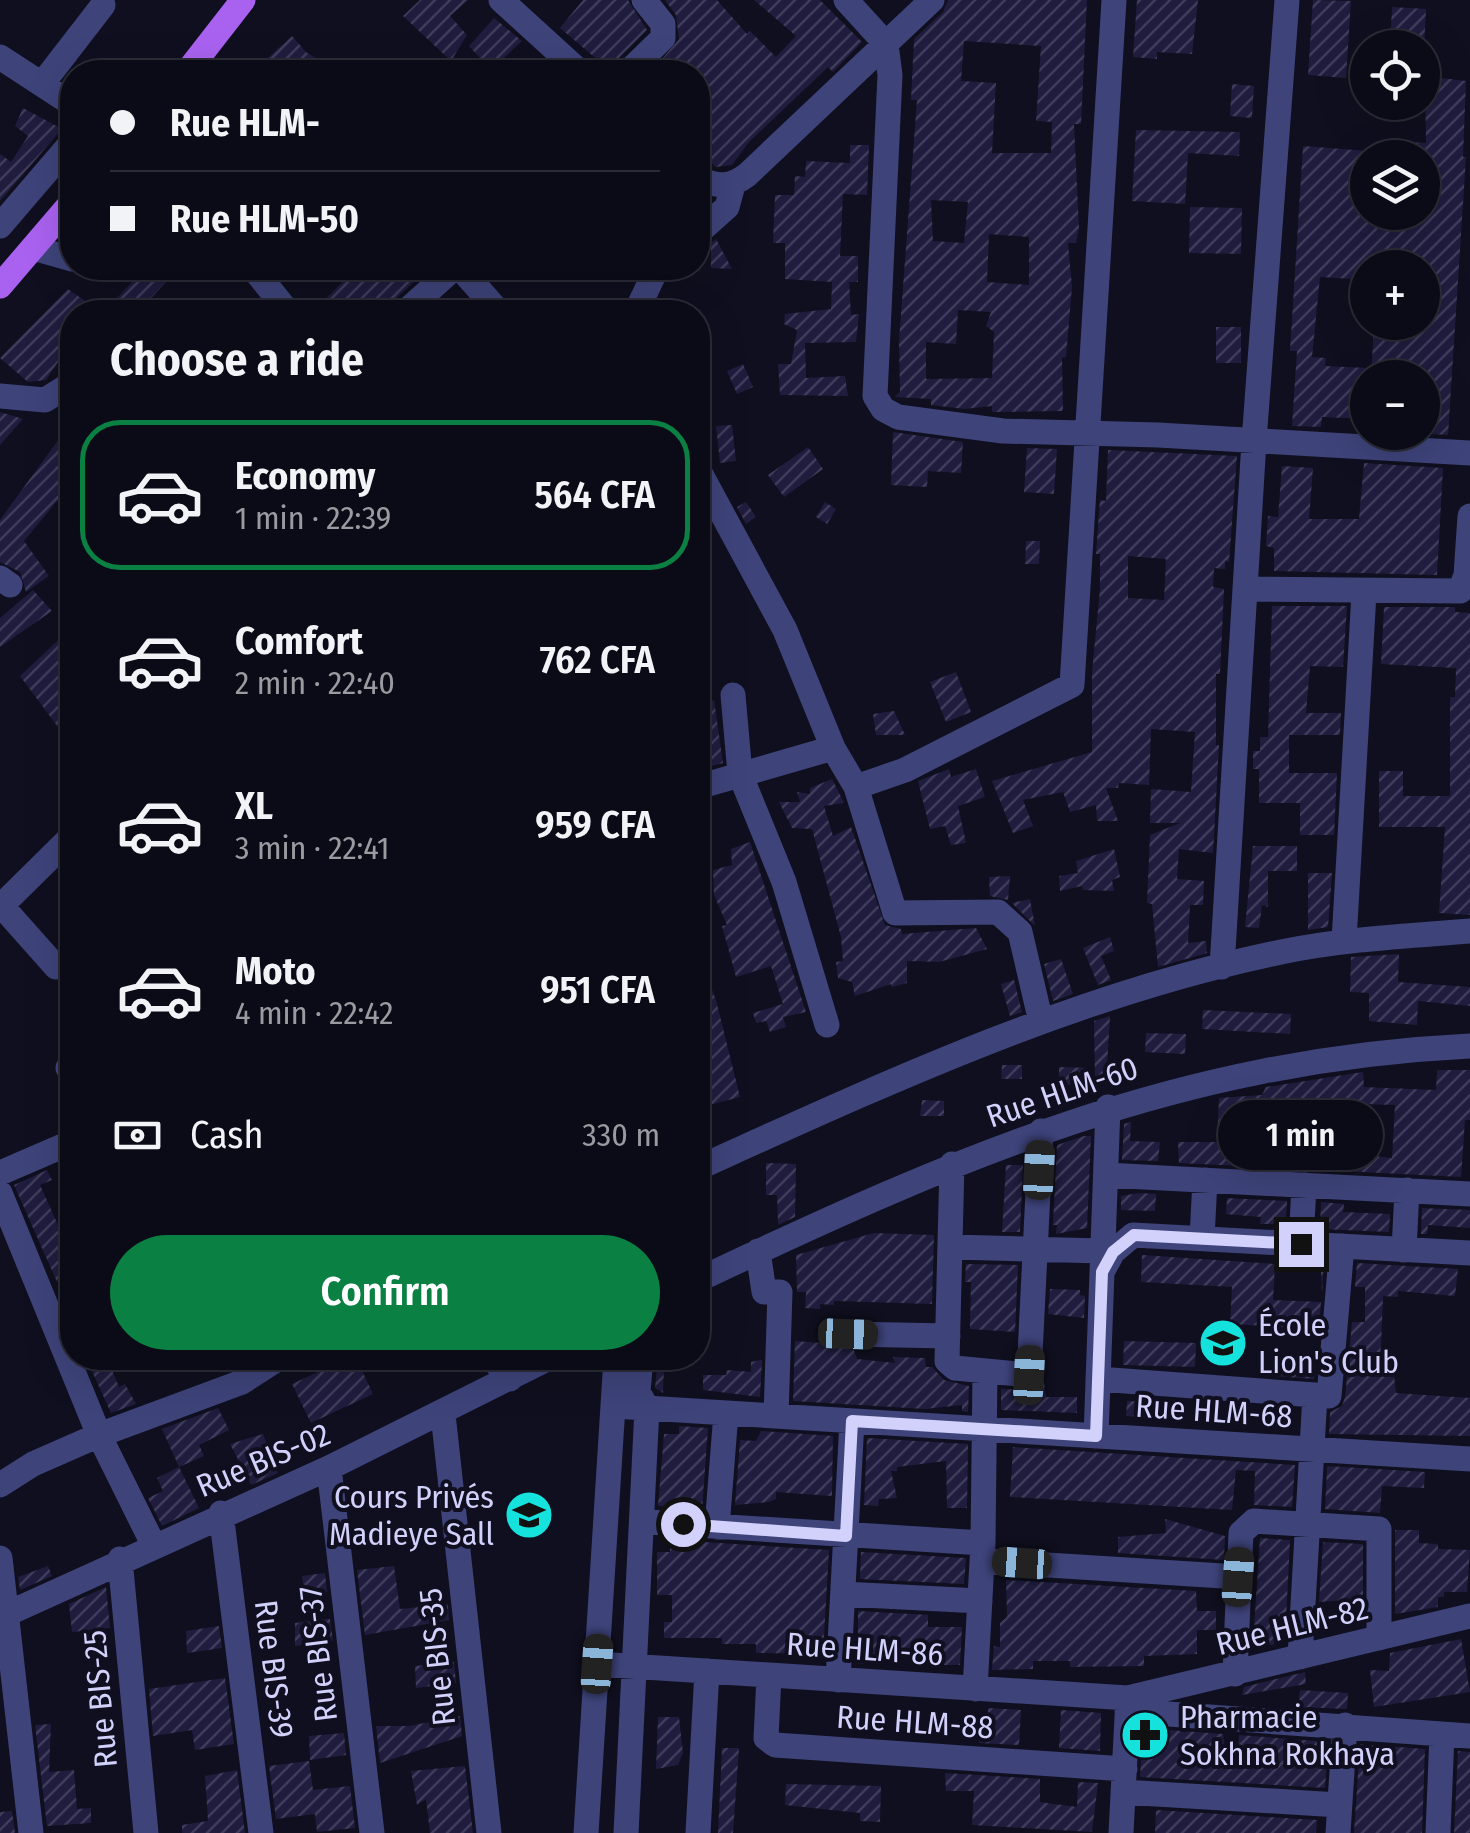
<!DOCTYPE html>
<html lang="en">
<head>
<meta charset="utf-8">
<style>
	:root { --surface:#0b0b17; --page:#141420; --text:#f1f3f6; --muted:#9a9ba1; --line:#2b2b36; --accent:#0b8043 }
	body { margin:0; font-family:"Fira Sans Condensed",sans-serif; background:var(--page); color:var(--text); height:100vh; display:flex; flex-direction:column; font-size:38px; white-space:nowrap }
	* { box-sizing:border-box; margin:0 }
	p { font-size:32px; color:var(--muted) }
	.icon { flex:none; width:55px; height:55px; fill:none; stroke:currentColor; stroke-width:2; stroke-linecap:round; stroke-linejoin:round }
	.map { position:relative; flex:1; overflow:hidden }
	.side { position:absolute; left:60px; top:300px; width:650px; height:1070px; display:flex; flex-direction:column; background:var(--surface); border-radius:40px; box-shadow:0 10px 40px #0002,0 0 0 2px var(--line) }
	.side>* { flex:none }
	.guide { position:absolute; left:60px; top:60px; width:650px; height:220px; border-radius:40px; box-shadow:0 10px 40px #0002,0 0 0 2px var(--line); display:grid; align-content:center; height:220px; padding:0 50px; background:var(--surface) }
	.controls { position:absolute; left:1350px; top:30px; display:grid; gap:20px }
	.controls a { display:grid; place-items:center; width:90px; height:90px; border-radius:50%; background:var(--surface); box-shadow:0 10px 40px #0002,0 0 0 2px var(--line); font-size:50px }
	.end { position:absolute; width:45px; height:45px; margin:-22px; border:12px solid #d1d1fb; background:#111; box-shadow:0 0 0 5px #111 }
	.from { border-radius:50% }
	.bubble { position:absolute; height:70px; border-radius:35px; background:var(--surface); box-shadow:0 10px 40px #0002,0 0 0 2px var(--line); font-size:32px; font-weight:600; line-height:70px; text-align:center }
	.car { position:absolute; width:30px; height:60px; margin:-30px -15px; border-radius:12px; box-shadow:0 0 8px 2px #0007; background:linear-gradient(#222 24%,#8ab4d8 0 40%,#222 0 76%,#8ab4d8 0 86%,#222 0) }
	.guide b { display:flex; align-items:center; gap:35px; height:95px; font-size:38px }
	.guide b+b { border-top:2px solid var(--line) }
	.guide i { width:25px; height:25px; background:var(--text) }
	ul { padding:0; list-style:none }
	li { display:flex; align-items:center; gap:30px; height:150px; margin:0 20px 15px; padding:0 30px; border:5px solid transparent; border-radius:40px }
	li div { flex:1 }
	li b { display:block; font-size:38px }
	li em { font-style:normal; font-weight:600 }
	li.selected { border-color:var(--accent) }
	li>.icon { width:90px; height:90px; stroke-width:1.5 }
	h2 { padding:0 50px; font-size:45px; line-height:120px }
	.pay { display:flex; align-items:center; gap:25px; height:110px; padding:0 50px; font-size:38px }
	.pay p { margin-inline-start:auto }
	.primary-button { display:flex; gap:20px; margin-top:auto; padding:20px 50px }
	.primary-button a { flex:1; height:115px; border-radius:60px; background:var(--accent); color:#fff; font-size:40px; font-weight:600; line-height:115px; text-align:center }
	.map>svg:first-child { display:block }
	.building { fill:url(#building-hatch); fill-rule:evenodd }
	.lines { fill:none; stroke-linecap:round; stroke-linejoin:round }
	.minor { stroke:#3e437a; stroke-width:25 }
	.major { stroke:#a962f0; stroke-width:25 }
	.route { stroke:#d1d1fb; stroke-width:12 }
	.labels { text-anchor:middle; stroke-width:8; stroke-linejoin:round; paint-order:stroke }
	.street-label { font-size:32px; fill:#d1d1fb; stroke:#0f0f1f }
	.poi-label { font-size:32px; fill:#d1d1fb; stroke:#0f0f1f; text-anchor:start }
</style>
</head>
<body>
<div class="map">
<svg width="1470" height="1833" viewBox="0 0 1470 1833">
	<defs>
		<pattern id="building-hatch" width="6" height="6" patternUnits="userSpaceOnUse" patternTransform="scale(2.5)"><rect width="6" height="6" fill="#1f1c3e"/><path d="M-1 1l2-2M0 6l6-6M5 7l2-2" fill="none" stroke="#3e3c5b"/></pattern>
	</defs>
	<rect width="100%" height="100%" fill="#0f0f1f"/>
	<path class="building" d="M420,0H468L450,16L467,35L451,61L403,16Z
		M583,0H628L647,30L617,60L612,72L560,28Z
		M665,0H717L747,34L750,31L776,57L796,36L754,0H820L862,42L833,72L828,67L749,142L732,165L716,167L698,153V72H651L679,39L676,15Z
		M948,0H1087L1081,124H1074L1079,228L1076,243H1068L1072,287L1066,357L1062,358L1063,411L992,412V406L964,409L931,405V399L895,397L900,392L899,341L917,100H911L914,39L943,12ZM964,41L1041,46L1036,121L1052,122L1051,153H992L996,83L961,81ZM931,200L968,202L964,243L933,241ZM989,234L1029,237V285L987,282ZM958,310L991,312L986,326L994,332L992,378L926,379V342L956,344Z
		M1137,0H1198L1192,54L1157,52V59L1133,57Z
		M1313,0L1351,1L1346,78L1308,75Z
		M1392,7L1426,9L1424,48H1390Z
		M494,18L522,41L491,70L469,46Z
		M292,36L306,52L338,72H252Z
		M1425,76L1466,81L1463,157H1466L1448,435L1397,432H1422V378H1371L1374,322H1422V268L1405,264L1376,262L1375,268H1368V280L1320,277L1312,357L1326,358L1325,366L1368,368V419L1322,417L1321,427L1292,426L1297,351H1290L1303,146L1368,151V212H1422V158H1386L1387,141L1426,143Z
		M1232,84L1254,86L1252,118L1230,116Z
		M23,108L62,129L0,201V154L11,162L28,136L15,126Z
		M1136,130L1240,132L1239,156L1188,153L1185,204L1132,201Z
		M850,145H869L867,195L843,194L840,256H858V282H849L851,315L859,314L856,342L805,343L806,378L845,376L848,396L780,395L778,364H791L797,330L784,324L785,314L831,309L832,282L785,279V243H773L775,195H794L795,176L805,177L806,161L850,163Z
		M1190,207L1242,208L1241,254L1189,253Z
		M716,239L732,269L711,268V243Z
		M145,268H155L168,280L138,312H104Z
		M357,268H430L394,300L389,312H312Z
		M68,289L101,312H72V353L66,350L46,380L28,382L0,358Z
		M1216,327H1241V363H1216Z
		M743,364L753,387L737,394L727,371Z
		M0,412L23,419L0,445Z
		M72,421V494L67,489L24,541L49,576L26,592L20,572L0,562V520Z
		M732,425L736,461L720,463L716,426Z
		M893,432L963,442L961,473L928,471L927,487L891,485Z
		M808,447L823,469L784,497L768,475Z
		M1027,448L1057,449L1054,494L1024,492Z
		M1108,450L1237,456L1229,562L1225,561V569L1214,568L1213,587L1224,589L1220,674H1216V745H1219L1213,853L1179,849L1177,879L1204,881L1203,905H1190L1188,943L1206,941L1207,953L1158,967L1152,904L1147,903L1150,835L1180,823H1150L1151,789L1191,792L1195,732L1151,729L1149,785L1119,783L1118,788H1106L1118,821H1097L1096,805L1070,812L1063,792L1023,800L1033,826L1013,833L992,781L1092,752V672L1100,589V554H1096L1100,500L1106,501ZM1128,556L1166,559L1164,600L1128,598Z
		M1364,463L1443,468L1437,575L1274,571V548L1266,546L1268,516L1278,517L1282,466L1313,468L1309,519H1359Z
		M746,502L756,517L746,524L737,507Z
		M825,502L836,509L827,524L816,517Z
		M1026,541H1040L1039,564H1025Z
		M33,590L52,611L0,647V618Z
		M1272,606H1347L1343,667L1310,666L1306,713H1341L1340,735H1289V773H1337L1334,835H1300V803H1259V769H1253V751H1260V737H1268Z
		M1384,607H1455V612L1470,613V915L1439,913L1445,827H1379V771H1403V796H1450V697H1455L1456,668L1381,664Z
		M72,627V746L20,676Z
		M956,672L971,712L946,722L930,682Z
		M714,700L723,763L698,770V706Z
		M894,711L905,735H876L873,714Z
		M949,769L951,777L976,769L985,797L958,806L966,843L951,845L945,826L930,829L918,781Z
		M832,779L844,803L824,806L833,836L851,827L885,925L901,929L902,934L976,928L987,949L939,962L907,961V983L892,987L891,984L855,996L852,982L838,978L836,962L843,961L841,937L812,829L792,828L779,802H800L797,792L810,794V788Z
		M750,842L806,1012L783,1017L786,1027L770,1032L766,1021L756,1023L753,1013L783,1004L771,966L736,977L722,926L727,925L714,895L713,870L732,865L731,849Z
		M1253,846H1297V871H1268V907L1262,905L1259,928L1245,927Z
		M1114,849L1120,877L1112,880L1114,891L1083,890L1082,886L1060,891L1059,876L1078,873L1076,861Z
		M1308,873H1332L1328,927L1308,930Z
		M1010,876L1008,900L990,896L989,877Z
		M1030,899L1035,926L1012,903Z
		M1110,937L1114,951L1101,956L1111,980L1098,985L1083,948Z
		M698,954L716,1000L740,1097L698,1108Z
		M1399,954L1398,982L1470,987V1006L1418,1001L1417,1025L1369,1021V993L1350,992L1351,957Z
		M1061,959L1073,994L1053,1001L1044,964Z
		M1014,980L1022,1012L1010,1016L1001,984Z
		M1203,1010L1291,1014L1290,1034L1202,1029Z
		M1110,1016L1106,1083H1095L1094,1021Z
		M1146,1033L1186,1034L1185,1054L1145,1052Z
		M1002,1065H1022V1079H1001Z
		M1059,1067L1090,1068L1089,1086L1059,1084Z
		M1437,1070H1470V1120H1465L1461,1177L1179,1163L1178,1142H1217L1219,1098L1262,1095L1266,1087L1363,1072L1364,1087L1436,1090ZM1364,1104L1395,1105L1392,1158L1364,1155Z
		M922,1100L944,1101V1116H920Z
		M1131,1122L1130,1141L1160,1142L1158,1161L1122,1160L1124,1124Z
		M1084,1136H1091L1087,1228L1056,1234L1057,1225H1053L1057,1145Z
		M766,1163L796,1164L795,1217L778,1225L777,1195H766Z
		M1006,1165H1023L1020,1232H1002Z
		M47,1170L52,1180L40,1185L72,1256V1302L62,1280L57,1282L14,1185Z
		M1139,1193L1156,1194L1155,1211L1121,1210V1196Z
		M1227,1198L1287,1201L1286,1218H1281V1224H1260L1261,1217L1226,1214Z
		M1321,1202L1344,1204L1343,1212L1390,1214L1389,1232L1320,1229Z
		M1422,1208L1470,1210V1228L1428,1225L1427,1234H1421Z
		M874,1233L934,1235L932,1304L834,1301V1305L820,1304V1309L805,1308L806,1292H797L796,1255Z
		M1142,1255L1275,1264L1273,1300L1321,1302L1319,1329L1230,1324L1232,1287L1141,1282Z
		M1307,1261L1324,1262L1322,1294L1321,1272L1304,1271Z
		M1357,1263L1458,1269L1455,1296L1398,1291V1297L1383,1296L1381,1348L1391,1349L1396,1393L1470,1398V1436L1329,1434L1330,1412L1342,1406L1345,1397L1352,1322H1365V1287H1355Z
		M966,1264L1018,1265L1015,1332L970,1329L971,1282H965Z
		M1050,1289L1080,1290V1295L1085,1296L1084,1318L1048,1314Z
		M795,1341L835,1344L854,1350L857,1359L895,1363L893,1357L925,1358L926,1367H932L944,1380L969,1386L968,1412L962,1411V1405L925,1409L793,1401Z
		M1124,1341L1196,1343L1195,1367L1123,1365Z
		M1276,1355L1316,1358L1314,1379L1274,1376Z
		M86,1358H107L119,1387L125,1384L136,1404L111,1413Z
		M348,1358H356L373,1394L311,1423L292,1384Z
		M760,1360H762L760,1397L703,1390V1375H726L727,1370L751,1372V1362Z
		M657,1366H664L663,1393L655,1388Z
		M1044,1381L1046,1397H1077V1413L1001,1410V1389L1035,1390Z
		M1127,1401L1178,1403L1177,1419L1126,1416Z
		M218,1408L229,1430L199,1445L204,1456L179,1467L162,1429Z
		M1261,1409L1291,1410L1290,1425L1260,1424Z
		M679,1426L708,1428L702,1509L658,1506L664,1434H679Z
		M761,1431L833,1436L832,1496L776,1492V1499L769,1502L735,1505L740,1440L756,1441Z
		M263,1434L278,1473L251,1485L230,1444Z
		M867,1438L968,1444L967,1508H947L946,1461L897,1467V1471H891L897,1498L879,1499L878,1506L864,1505Z
		M1013,1447L1295,1465L1292,1507L1254,1505L1255,1471L1236,1470L1232,1510L1010,1497Z
		M1327,1466L1425,1472L1424,1488L1382,1486L1380,1513L1325,1509Z
		M179,1467L199,1508L162,1526L148,1498L163,1491L157,1478Z
		M1165,1519L1225,1536L1224,1560L1118,1553V1537L1166,1533Z
		M1395,1530H1419V1543L1438,1544V1549L1470,1550L1467,1592H1444V1597H1438V1607L1395,1614Z
		M1260,1538L1290,1540L1286,1620H1276L1274,1645L1253,1643Z
		M703,1542L829,1550L823,1654L756,1653V1644H722V1638H664V1622H672V1595H657V1552H670V1544Z
		M1323,1542L1363,1544V1599L1319,1602Z
		M861,1552L966,1558L964,1584L860,1579Z
		M48,1566L52,1576L20,1590L18,1577Z
		M394,1566L400,1609L448,1604L449,1620L365,1635L357,1570Z
		M325,1573L327,1592L322,1593L321,1588L304,1590L302,1576Z
		M1006,1580L1196,1591L1197,1611H1216V1630H1197V1654L1144,1656V1666L1070,1667V1661H1033V1669L992,1670L994,1646L1000,1647V1623L1007,1617Z
		M106,1587L110,1628L72,1632L69,1604Z
		M858,1611L928,1615V1627H962L960,1665H941V1658H884V1664H858Z
		M327,1619H330L333,1641L295,1646V1623Z
		M219,1626L222,1648L187,1653L186,1631Z
		M1461,1639L1470,1692L1374,1707L1370,1670L1389,1671L1390,1653Z
		M454,1662L456,1683L416,1688L415,1666Z
		M1305,1672L1306,1684L1242,1695L1244,1687Z
		M225,1678L234,1744L195,1750L192,1730L153,1736L149,1689Z
		M1300,1690L1348,1693L1347,1709L1298,1707Z
		M988,1708L1021,1710L1019,1745L979,1743V1731L987,1732Z
		M1061,1710L1101,1713L1100,1751L1059,1748Z
		M460,1716L462,1736L380,1763L376,1726H409Z
		M658,1717H679L683,1753L678,1765L656,1769Z
		M51,1724L49,1772L74,1770L77,1809L91,1808V1823L47,1826L35,1725Z
		M1143,1728L1223,1734L1227,1768H1237L1239,1735L1328,1742L1325,1788L1140,1777Z
		M344,1733L346,1755L310,1760L309,1736Z
		M1360,1744L1425,1749L1422,1833H1354Z
		M722,1748H739L733,1833H718Z
		M1458,1751L1470,1752V1833H1454Z
		M309,1761L313,1790L350,1786L355,1828L317,1832L315,1814L276,1819L269,1766Z
		M465,1766L473,1833H430L426,1799L417,1805L411,1771Z
		M237,1770L245,1833H182V1825L208,1821L205,1776Z
		M945,1773L1040,1779V1802L1077,1807L1078,1782L1098,1783L1092,1832L972,1825L974,1791H946Z
		M786,1784L881,1786L880,1822L860,1821V1813L785,1805Z
		M1156,1810L1317,1820L1316,1833H1155Z
		M12,1811L15,1833H0V1812Z"/>
	<g class="lines">
		<path class="minor" d="M501,0L580,72
			M846,0L886,44L890,75L875,396L883,409L898,417L1003,431L1158,435L1470,453
			M0,57L72,104
			M628,72L663,38V24L644,0
			M42,84L103,5
			M698,178C717,187 730,188 747,175L932,0
			M0,226L72,142
			M698,233L727,207L733,185
			M33,248L72,259
			M253,268L288,312
			M460,268L499,312
			M405,312L454,268
			M636,312L657,268
			M0,396L45,400L72,383
			M698,469L785,630L833,748
			M0,578L10,585
			M1245,589L1460,591L1466,575L1470,516
			M733,695L740,774L784,882L827,1025
			M698,787L833,748L856,787L905,770L1072,685L1114,0
			M856,787L895,913L998,912L1020,932L1041,1022
			M0,904L56,967
			M0,907L72,836
			M1344,941L1364,593
			M1222,967L1254,441L1287,0
			M68,1068L72,1069
			M952,1164L947,1361L955,1368L1029,1375L1041,1131
			M698,1168C886,1083 1077,994 1281,952C1343,939 1407,936 1470,931
			M0,1173L72,1142
			M1106,1175L1470,1194
			M0,1193L99,1435L153,1544
			M1202,1238L1205,1180
			M1301,1244L1304,1185
			M952,1247L1102,1251
			M1404,1250L1407,1190
			M758,1251L764,1292H780L776,1416
			M1102,1272L1108,1107
			M698,1280C955,1158 1180,1060 1470,1046
			M848,1334L948,1336
			M492,1358L510,1379
			M1098,1379L1315,1395
			M614,1406L1470,1459
			M443,1414L489,1833
			M1096,1436L1102,1272L1113,1252L1133,1235L1470,1253
			M329,1468L372,1833
			M0,1485L33,1464L99,1435L242,1382L279,1358
			M221,1513L261,1833
			M648,1522L983,1543
			M717,1527L726,1413
			M0,1558L31,1833
			M120,1559L146,1833
			M983,1561L1239,1577L1235,1674
			M1239,1577L1241,1533L1254,1521L1379,1529V1638
			M843,1594L980,1601
			M0,1617L329,1468L549,1358
			M1300,1657L1315,1395L1329,1396L1342,1246
			M597,1664L1128,1698L1470,1616
			M769,1676L766,1738L775,1745L1125,1769
			M838,1680L852,1421
			M975,1689L983,1543L985,1371
			M1127,1711L1470,1736
			M1123,1792L1339,1805
			M586,1833L616,1358
			M626,1833L647,1408L638,1392L641,1358
			M698,1833L707,1671
			M1121,1833L1128,1698
			M1338,1833L1345,1725
			M1438,1833L1442,1734"/>
		<path class="major" d="M187,72L243,0
			M0,286L72,202"/>
	</g>
	<g class="lines">
		<path class="route" d="M683,1524L846,1536L852,1421L1096,1436L1102,1272L1113,1252L1134,1235L1301,1244"/>
	</g>
	<defs>
		<g id="school-disc" transform="scale(2.5)"><circle r="9.5" fill="#15e2dd" stroke="#0f0f1f"/><path d="M0-5L7-2L0 1L-7-2ZM-4 1L0 2.5L4 1V4Q0 6-4 4Z" fill="#111"/></g>
		<g id="pharmacy-disc" transform="scale(2.5)"><circle r="9.5" fill="#15e2dd" stroke="#0f0f1f"/><path d="M-2-6h4v4h4v4h-4v4h-4v-4h-4v-4h4Z" fill="#111"/></g>
	</defs>
	<g fill-rule="evenodd">
		<use href="#school-disc" x="1223" y="1343"/>
		<use href="#school-disc" x="529" y="1515"/>
		<use href="#pharmacy-disc" x="1145" y="1735"/>
	</g>
	<g class="labels">
		<g class="street-label">
			<text transform="translate(1062 1092) rotate(-19)" y="11">Rue HLM-60</text>
			<text transform="translate(1214 1411) rotate(4)" y="11">Rue HLM-68</text>
			<text transform="translate(263 1460) rotate(-23)" y="11">Rue BIS-02</text>
			<text transform="translate(1292 1626) rotate(-14)" y="11">Rue HLM-82</text>
			<text transform="translate(865 1649) rotate(4)" y="11">Rue HLM-86</text>
			<text transform="translate(318 1654) rotate(-97)" y="11">Rue BIS-37</text>
			<text transform="translate(437 1657) rotate(-96)" y="11">Rue BIS-35</text>
			<text transform="translate(274 1669) rotate(83)" y="11">Rue BIS-39</text>
			<text transform="translate(100 1699) rotate(-95)" y="11">Rue BIS-25</text>
			<text transform="translate(915 1722) rotate(4)" y="11">Rue HLM-88</text>
		</g>
		<g class="poi-label">
			<text x="1258" y="1336">École<tspan x="1258" dy="37">Lion's Club</tspan></text>
			<text x="494" y="1508" text-anchor="end">Cours Privés<tspan x="494" dy="37">Madieye Sall</tspan></text>
			<text x="1180" y="1728">Pharmacie<tspan x="1180" dy="37">Sokhna Rokhaya</tspan></text>
		</g>
	</g>
</svg>
<div class="controls">
<a><svg class="icon" aria-label="locate" viewBox="0 0 24 24"><circle cx="12" cy="12" r="6"/><path d="M12 2v4M12 18v4M2 12h4M18 12h4"/></svg></a>
<a><svg class="icon" aria-label="layers" viewBox="0 0 24 24"><path d="M12 4l9 5-9 5-9-5zM3 14l9 5 9-5"/></svg></a>
<a>+</a>
<a>−</a>
</div>
<i class="end from" style="left:683px;top:1524px"></i>
<i class="end" style="left:1301px;top:1244px"></i>
<div class="bubble" style="left:1218px;top:1100px;width:165px">1 min</div>
<i class="car" style="left:1039px;top:1170px;rotate:3deg"></i>
<i class="car" style="left:848px;top:1334px;rotate:92deg"></i>
<i class="car" style="left:1029px;top:1375px;rotate:3deg"></i>
<i class="car" style="left:1022px;top:1563px;rotate:274deg"></i>
<i class="car" style="left:1238px;top:1577px;rotate:4deg"></i>
<i class="car" style="left:597px;top:1664px;rotate:4deg"></i>
<div class="guide">
<b><i class="from"></i>Rue HLM-</b>
<b><i></i>Rue HLM-50</b>
</div>
<section class="side">
<h2>Choose a ride</h2>
<ul>
<li class="selected"><svg class="icon" aria-label="car" viewBox="0 0 24 24"><path d="M5 17H2v-5l4-1 3-4h7l3 4 3 1v5h-3M9 17h6M6 11h13"/><circle cx="7" cy="17" r="2"/><circle cx="17" cy="17" r="2"/></svg><div><b>Economy</b><p>1 min · 22:39</p></div><em>564 CFA</em></li>
<li><svg class="icon" aria-label="car" viewBox="0 0 24 24"><path d="M5 17H2v-5l4-1 3-4h7l3 4 3 1v5h-3M9 17h6M6 11h13"/><circle cx="7" cy="17" r="2"/><circle cx="17" cy="17" r="2"/></svg><div><b>Comfort</b><p>2 min · 22:40</p></div><em>762 CFA</em></li>
<li><svg class="icon" aria-label="car" viewBox="0 0 24 24"><path d="M5 17H2v-5l4-1 3-4h7l3 4 3 1v5h-3M9 17h6M6 11h13"/><circle cx="7" cy="17" r="2"/><circle cx="17" cy="17" r="2"/></svg><div><b>XL</b><p>3 min · 22:41</p></div><em>959 CFA</em></li>
<li><svg class="icon" aria-label="car" viewBox="0 0 24 24"><path d="M5 17H2v-5l4-1 3-4h7l3 4 3 1v5h-3M9 17h6M6 11h13"/><circle cx="7" cy="17" r="2"/><circle cx="17" cy="17" r="2"/></svg><div><b>Moto</b><p>4 min · 22:42</p></div><em>951 CFA</em></li>
</ul>
<div class="pay"><svg class="icon" aria-label="cash" viewBox="0 0 24 24"><path d="M3 7h18v10H3z"/><circle cx="12" cy="12" r="2"/></svg>Cash<p>330 m</p></div>
<div class="primary-button"><a>Confirm</a></div>
</section>
</div>
</body>
</html>
